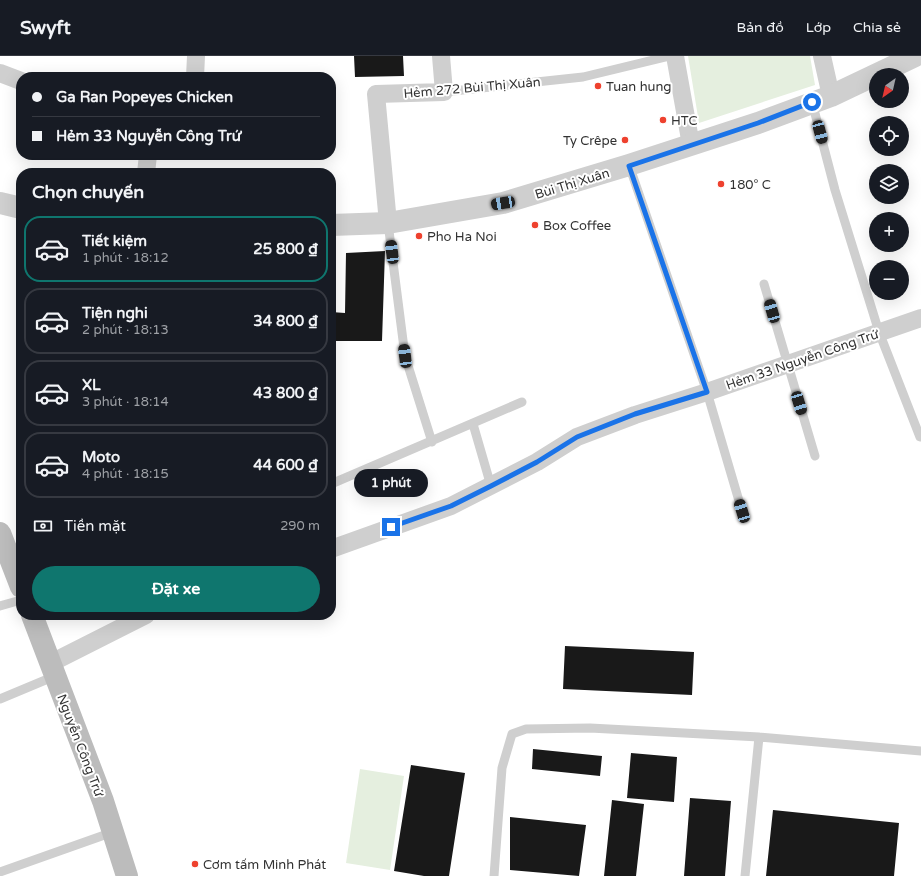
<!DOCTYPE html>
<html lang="vi">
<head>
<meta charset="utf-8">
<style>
	:root { --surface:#171b24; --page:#242831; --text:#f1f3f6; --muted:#9ea1a6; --line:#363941; --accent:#0f766e }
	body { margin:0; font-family:"Varela Round",sans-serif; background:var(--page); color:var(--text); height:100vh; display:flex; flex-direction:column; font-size:15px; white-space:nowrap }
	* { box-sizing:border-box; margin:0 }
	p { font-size:13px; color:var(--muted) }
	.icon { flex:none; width:22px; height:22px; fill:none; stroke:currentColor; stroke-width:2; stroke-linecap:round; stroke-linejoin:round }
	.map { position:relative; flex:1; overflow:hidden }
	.panel { position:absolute; left:16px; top:112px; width:320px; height:452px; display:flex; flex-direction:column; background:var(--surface); border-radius:16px; box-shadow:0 4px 16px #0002 }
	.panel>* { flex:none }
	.guide { position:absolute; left:16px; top:16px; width:320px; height:88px; border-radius:16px; box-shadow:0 4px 16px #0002; display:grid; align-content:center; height:88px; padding:0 16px; background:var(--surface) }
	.needle { width:26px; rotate:214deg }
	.controls { position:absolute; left:869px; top:12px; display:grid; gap:8px }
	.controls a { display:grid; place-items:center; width:40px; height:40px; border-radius:50%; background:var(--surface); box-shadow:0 4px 16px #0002; font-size:20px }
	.end { position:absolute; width:18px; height:18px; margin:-9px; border:5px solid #1a73e8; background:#fff; box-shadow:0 0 0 2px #fff }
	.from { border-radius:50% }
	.bubble { position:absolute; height:28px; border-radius:14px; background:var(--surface); box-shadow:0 4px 16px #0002; font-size:13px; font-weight:700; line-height:28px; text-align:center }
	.car { position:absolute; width:12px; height:24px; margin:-12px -6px; border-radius:5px; box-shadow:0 0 3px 1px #0007; background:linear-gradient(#222 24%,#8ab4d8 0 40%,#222 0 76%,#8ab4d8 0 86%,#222 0) }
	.guide b { display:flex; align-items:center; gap:14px; height:38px; font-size:15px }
	.guide b+b { border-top:1px solid var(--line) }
	.guide i { width:10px; height:10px; background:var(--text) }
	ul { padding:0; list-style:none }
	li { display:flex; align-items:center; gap:12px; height:66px; margin:0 8px 6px; padding:0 8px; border:2px solid var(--line); border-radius:16px }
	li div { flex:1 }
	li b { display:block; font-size:15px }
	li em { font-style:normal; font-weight:700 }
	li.on { border-color:var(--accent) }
	li>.icon { width:36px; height:36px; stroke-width:1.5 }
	h2 { padding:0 16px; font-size:18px; line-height:48px }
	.pay { display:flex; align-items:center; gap:10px; height:44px; padding:0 16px; font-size:15px }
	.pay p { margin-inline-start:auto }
	.cta { display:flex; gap:8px; margin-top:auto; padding:8px 16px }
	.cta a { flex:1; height:46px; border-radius:24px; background:var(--accent); color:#fff; font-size:16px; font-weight:700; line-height:46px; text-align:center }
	header { display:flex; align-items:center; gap:24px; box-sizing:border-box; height:56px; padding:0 20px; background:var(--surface); border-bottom:1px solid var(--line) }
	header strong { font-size:19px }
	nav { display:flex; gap:22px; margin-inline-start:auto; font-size:14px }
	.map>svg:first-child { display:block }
	.green { fill:#e5efdf }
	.building { fill:#191919 }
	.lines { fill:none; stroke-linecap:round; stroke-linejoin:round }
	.service { stroke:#cfcfcf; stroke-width:9 }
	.minor { stroke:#cfcfcf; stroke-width:18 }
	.tertiary { stroke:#cfcfcf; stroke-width:22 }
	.secondary { stroke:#bcbcbc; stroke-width:22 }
	.route { stroke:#1a73e8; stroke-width:5 }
	.poi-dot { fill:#ee412e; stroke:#fff; stroke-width:1.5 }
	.labels { text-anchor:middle; stroke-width:4; stroke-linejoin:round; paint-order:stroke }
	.poi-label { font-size:13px; fill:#323232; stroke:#fff; text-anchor:start }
	.street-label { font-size:13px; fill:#323232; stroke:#fff }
</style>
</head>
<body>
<header>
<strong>Swyft</strong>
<nav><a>Bản đồ</a><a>Lớp</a><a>Chia sẻ</a></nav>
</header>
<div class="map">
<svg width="921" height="820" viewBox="0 0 921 820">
	<rect width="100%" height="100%" fill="#fff"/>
	<path class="green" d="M688,0H810L815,29L699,67Z
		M360,713L404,720L390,814L346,807Z"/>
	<path class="building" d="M354,0H403L404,20L355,21Z
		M385,195L382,285H331V256L345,257L346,197Z
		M565,590L694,596L692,639L563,633Z
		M533,693L602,700L600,720L532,713Z
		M631,697L677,701L674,746L627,742Z
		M411,709L465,717L449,820H424L394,815Z
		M690,742L731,745L725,820H684Z
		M612,744L644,748L636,820H604Z
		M773,754L899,767L894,820H766Z
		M510,761L586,769L579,820L510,814Z"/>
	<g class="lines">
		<path class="service" d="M444,36L583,21L670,0
			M812,46L835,134L879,276L920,381
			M629,109L707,336L742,455
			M388,167L405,300L432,386
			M764,228L815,400
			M473,368L491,430
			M331,428L522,346
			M0,550L21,544
			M0,643L55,620
			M0,816L113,776
			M494,820L502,712L512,678L526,673L590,672L759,681L921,695
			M745,820L759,681"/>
		<path class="minor" d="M675,0L691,89
			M822,0L831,40
			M0,17L21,25
			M195,21L196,0
			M146,117L148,99
			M388,167L376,38L444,36L441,0
			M331,493L451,450L537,406L577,381L635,359L707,336L921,262
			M51,607L146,559"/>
		<path class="tertiary" d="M0,147L21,152
			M331,169L388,167L503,147L629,109L758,67L831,40L915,0"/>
		<path class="secondary" d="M0,477L21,531
			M32,559L103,745L127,820"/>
	</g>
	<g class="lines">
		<path class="route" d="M391,471L451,450L491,430L537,406L577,381L635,358L707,336L629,110L758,67L812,46"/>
	</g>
	<g class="poi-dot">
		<circle cx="598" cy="30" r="4"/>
		<circle cx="663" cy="64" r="4"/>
		<circle cx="625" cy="84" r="4"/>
		<circle cx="721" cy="128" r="4"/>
		<circle cx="535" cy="169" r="4"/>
		<circle cx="419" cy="180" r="4"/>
		<circle cx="195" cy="808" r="4"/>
	</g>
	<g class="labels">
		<g class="poi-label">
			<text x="606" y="35">Tuan hung</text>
			<text x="671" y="69">HTC</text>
			<text x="617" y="89" text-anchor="end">Ty Crêpe</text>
			<text x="729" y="133">180° C</text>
			<text x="543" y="174">Box Coffee</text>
			<text x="427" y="185">Pho Ha Noi</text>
			<text x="203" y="813">Cơm tấm Minh Phát</text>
		</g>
		<g class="street-label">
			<text transform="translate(472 31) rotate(-5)" y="5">Hẻm 272 Bùi Thị Xuân</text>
			<text transform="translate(572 127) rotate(-17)" y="5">Bùi Thị Xuân</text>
			<text transform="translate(802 303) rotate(-19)" y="5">Hẻm 33 Nguyễn Công Trứ</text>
			<text transform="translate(81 689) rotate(69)" y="5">Nguyễn Công Trứ</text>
		</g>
	</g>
</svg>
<div class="controls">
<a><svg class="needle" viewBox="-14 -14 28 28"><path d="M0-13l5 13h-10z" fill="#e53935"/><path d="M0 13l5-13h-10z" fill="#9ea1a6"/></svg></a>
<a><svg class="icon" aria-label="locate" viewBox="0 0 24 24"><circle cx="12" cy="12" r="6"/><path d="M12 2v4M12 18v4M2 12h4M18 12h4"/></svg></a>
<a><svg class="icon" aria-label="layers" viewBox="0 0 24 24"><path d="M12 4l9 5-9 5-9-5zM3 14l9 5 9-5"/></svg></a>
<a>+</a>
<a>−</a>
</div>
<i class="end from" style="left:812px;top:46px"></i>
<i class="end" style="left:391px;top:471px"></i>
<div class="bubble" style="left:354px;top:413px;width:74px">1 phút</div>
<i class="car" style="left:820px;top:76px;rotate:165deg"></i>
<i class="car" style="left:503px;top:147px;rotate:261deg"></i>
<i class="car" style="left:392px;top:196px;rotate:353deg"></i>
<i class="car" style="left:772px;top:255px;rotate:344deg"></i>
<i class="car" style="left:405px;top:300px;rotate:353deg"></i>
<i class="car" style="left:799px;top:347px;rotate:163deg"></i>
<i class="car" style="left:742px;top:455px;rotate:343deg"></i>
<div class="guide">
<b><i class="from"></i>Ga Ran Popeyes Chicken</b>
<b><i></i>Hẻm 33 Nguyễn Công Trứ</b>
</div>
<section class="panel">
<h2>Chọn chuyến</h2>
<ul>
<li class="on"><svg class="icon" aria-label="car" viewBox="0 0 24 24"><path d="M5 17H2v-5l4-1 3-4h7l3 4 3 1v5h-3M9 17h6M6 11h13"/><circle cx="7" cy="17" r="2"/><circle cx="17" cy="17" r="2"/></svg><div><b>Tiết kiệm</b><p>1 phút · 18:12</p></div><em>25 800 ₫</em></li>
<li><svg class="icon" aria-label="car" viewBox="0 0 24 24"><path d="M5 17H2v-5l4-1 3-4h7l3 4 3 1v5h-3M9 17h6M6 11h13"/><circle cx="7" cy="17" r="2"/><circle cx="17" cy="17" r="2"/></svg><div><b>Tiện nghi</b><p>2 phút · 18:13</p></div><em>34 800 ₫</em></li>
<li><svg class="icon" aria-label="car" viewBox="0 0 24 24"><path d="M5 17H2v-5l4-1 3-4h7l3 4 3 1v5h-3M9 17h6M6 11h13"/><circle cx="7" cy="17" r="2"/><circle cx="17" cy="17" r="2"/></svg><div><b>XL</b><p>3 phút · 18:14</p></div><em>43 800 ₫</em></li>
<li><svg class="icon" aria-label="car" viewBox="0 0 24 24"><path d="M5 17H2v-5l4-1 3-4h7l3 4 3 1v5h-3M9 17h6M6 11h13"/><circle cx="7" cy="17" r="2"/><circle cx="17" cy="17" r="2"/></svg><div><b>Moto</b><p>4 phút · 18:15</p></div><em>44 600 ₫</em></li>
</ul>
<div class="pay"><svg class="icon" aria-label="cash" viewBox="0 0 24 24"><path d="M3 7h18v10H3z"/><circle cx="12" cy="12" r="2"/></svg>Tiền mặt<p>290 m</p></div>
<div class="cta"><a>Đặt xe</a></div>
</section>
</div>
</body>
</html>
